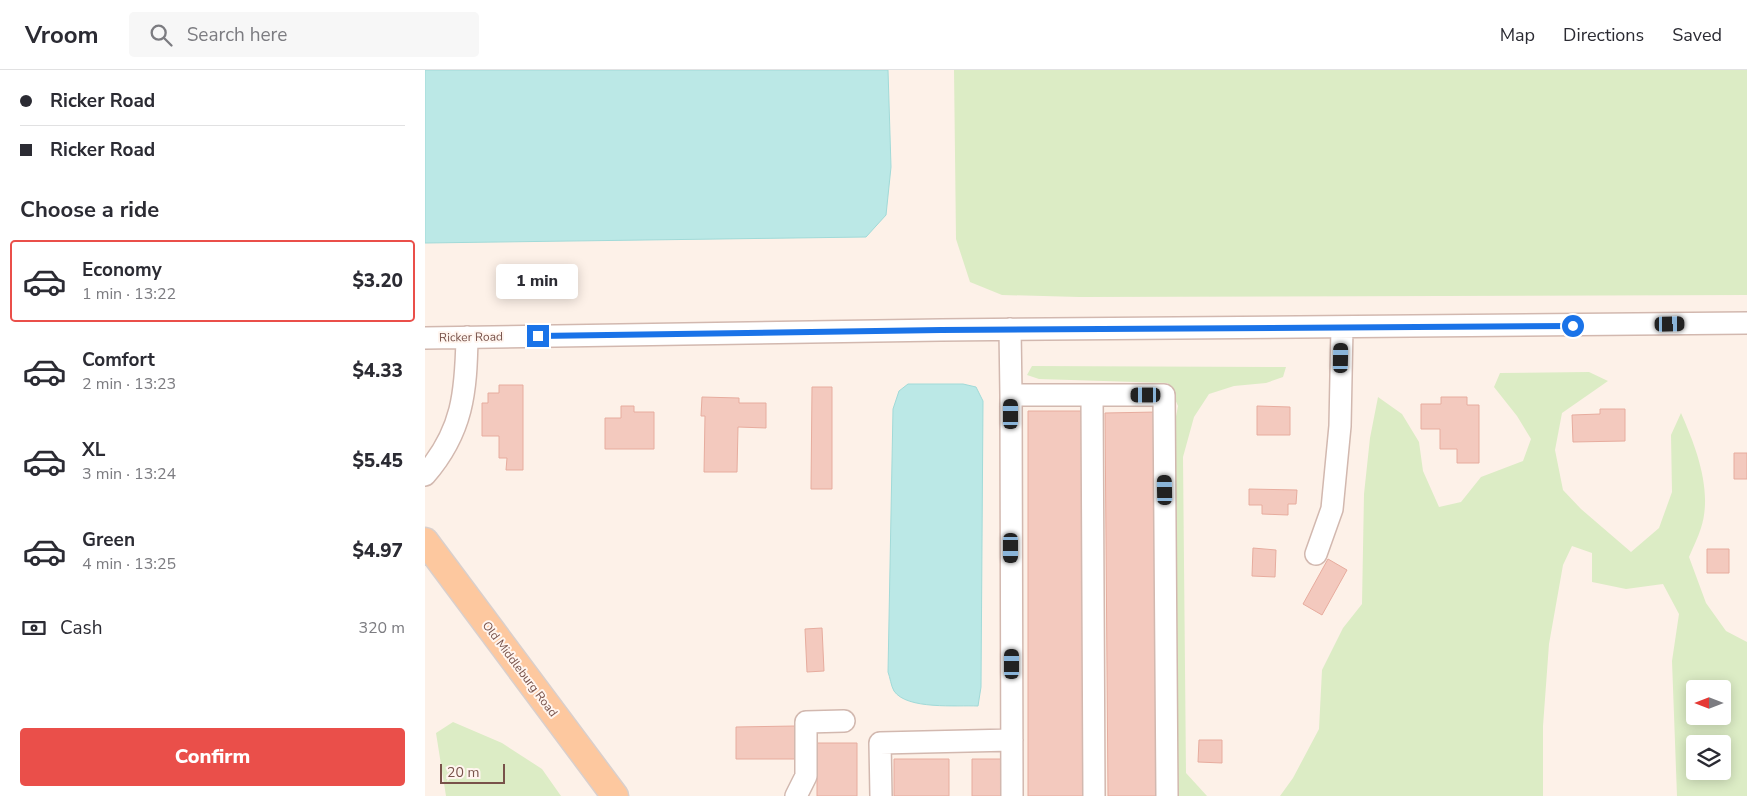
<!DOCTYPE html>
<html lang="en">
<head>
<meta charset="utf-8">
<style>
	:root { --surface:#fff; --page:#f7f7f7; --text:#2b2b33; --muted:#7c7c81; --line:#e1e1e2; --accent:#ea4f4a }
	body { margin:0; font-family:"Nunito Sans",sans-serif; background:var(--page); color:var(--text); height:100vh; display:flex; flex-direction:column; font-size:19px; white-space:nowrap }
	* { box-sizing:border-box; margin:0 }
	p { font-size:16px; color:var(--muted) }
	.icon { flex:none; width:28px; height:28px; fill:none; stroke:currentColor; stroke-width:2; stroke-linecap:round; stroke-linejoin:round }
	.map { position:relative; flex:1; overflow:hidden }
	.panel { display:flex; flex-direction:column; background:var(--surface); width:425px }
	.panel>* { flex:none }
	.guide { display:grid; align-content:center; height:110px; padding:0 20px; background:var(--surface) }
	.needle { width:32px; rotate:270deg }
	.buttons { position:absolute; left:1261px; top:610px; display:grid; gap:10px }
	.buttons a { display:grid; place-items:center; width:45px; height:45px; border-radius:5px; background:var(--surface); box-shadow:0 2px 12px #0003; font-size:25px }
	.scale { position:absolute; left:15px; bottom:12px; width:65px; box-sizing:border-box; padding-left:5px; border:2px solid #78524a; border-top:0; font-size:14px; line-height:18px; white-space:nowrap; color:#78524a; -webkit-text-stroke:4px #fff5ef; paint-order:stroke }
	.end { position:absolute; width:22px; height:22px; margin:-11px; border:6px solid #1a73e8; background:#fff; box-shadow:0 0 0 2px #fff }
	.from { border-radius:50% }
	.bubble { position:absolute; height:35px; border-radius:5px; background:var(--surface); box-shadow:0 2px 12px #0003; font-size:16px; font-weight:800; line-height:35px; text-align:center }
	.car { position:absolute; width:15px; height:30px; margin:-15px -8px; border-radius:6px; box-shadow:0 0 4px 1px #0007; background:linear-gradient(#222 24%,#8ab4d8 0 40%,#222 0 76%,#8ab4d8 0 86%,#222 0) }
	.guide b { display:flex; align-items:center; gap:18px; height:48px; font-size:19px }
	.guide b+b { border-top:1px solid var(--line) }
	.guide i { width:12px; height:12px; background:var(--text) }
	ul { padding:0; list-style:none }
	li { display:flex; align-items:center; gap:15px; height:82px; margin:0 10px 8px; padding:0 10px; border:2px solid transparent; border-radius:5px }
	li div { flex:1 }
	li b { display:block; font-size:19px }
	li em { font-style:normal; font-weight:800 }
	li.on { border-color:var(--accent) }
	li>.icon { width:45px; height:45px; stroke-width:1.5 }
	h2 { padding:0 20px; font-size:22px; line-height:60px }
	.pay { display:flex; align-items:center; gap:12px; height:55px; padding:0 20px; font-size:19px }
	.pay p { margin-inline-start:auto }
	.primary-button { display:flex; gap:10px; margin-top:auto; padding:10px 20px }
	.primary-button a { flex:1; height:58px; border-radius:5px; background:var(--accent); color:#fff; font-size:20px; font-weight:800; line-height:58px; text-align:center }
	header { display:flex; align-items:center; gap:30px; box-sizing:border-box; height:70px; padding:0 25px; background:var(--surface); border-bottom:1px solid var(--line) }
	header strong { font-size:24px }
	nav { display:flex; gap:28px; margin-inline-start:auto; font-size:18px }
	.search { width:350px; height:45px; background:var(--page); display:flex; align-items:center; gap:12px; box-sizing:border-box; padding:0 18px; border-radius:5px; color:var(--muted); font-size:19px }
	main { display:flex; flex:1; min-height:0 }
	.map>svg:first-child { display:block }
	.green { fill:#dcecc5; fill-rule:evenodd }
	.water { fill:#bbe8e6; stroke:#a1dad8 }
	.building { fill:#f3c9be; stroke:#e7ac9e }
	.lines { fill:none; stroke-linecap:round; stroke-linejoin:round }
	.minor-casing { stroke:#d2b8af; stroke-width:24 }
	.major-casing { stroke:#d9cfcc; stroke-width:29 }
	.minor { stroke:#fff; stroke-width:21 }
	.major { stroke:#fdc89f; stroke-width:26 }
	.route { stroke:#1a73e8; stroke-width:6 }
	.labels { text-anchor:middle; stroke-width:4; stroke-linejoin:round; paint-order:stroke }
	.street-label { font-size:12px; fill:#78524a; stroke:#fff5ef }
</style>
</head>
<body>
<header>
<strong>Vroom</strong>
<div class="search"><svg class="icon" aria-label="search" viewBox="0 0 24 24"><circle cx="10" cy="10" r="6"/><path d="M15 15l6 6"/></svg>Search here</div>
<nav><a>Map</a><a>Directions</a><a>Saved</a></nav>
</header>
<main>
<section class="panel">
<div class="guide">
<b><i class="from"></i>Ricker Road</b>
<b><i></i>Ricker Road</b>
</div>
<h2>Choose a ride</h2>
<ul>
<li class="on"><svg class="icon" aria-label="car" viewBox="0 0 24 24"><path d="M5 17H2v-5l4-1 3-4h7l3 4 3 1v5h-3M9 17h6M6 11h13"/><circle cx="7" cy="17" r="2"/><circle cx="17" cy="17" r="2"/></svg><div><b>Economy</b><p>1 min · 13:22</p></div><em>$3.20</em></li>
<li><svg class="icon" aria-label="car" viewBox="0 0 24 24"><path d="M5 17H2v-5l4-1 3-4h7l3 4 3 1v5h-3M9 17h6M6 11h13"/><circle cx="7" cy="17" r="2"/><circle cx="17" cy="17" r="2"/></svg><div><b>Comfort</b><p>2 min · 13:23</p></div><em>$4.33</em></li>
<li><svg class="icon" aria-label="car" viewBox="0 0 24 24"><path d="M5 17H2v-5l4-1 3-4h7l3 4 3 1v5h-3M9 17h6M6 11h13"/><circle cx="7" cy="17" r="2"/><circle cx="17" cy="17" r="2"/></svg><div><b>XL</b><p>3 min · 13:24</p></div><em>$5.45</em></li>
<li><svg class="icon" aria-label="car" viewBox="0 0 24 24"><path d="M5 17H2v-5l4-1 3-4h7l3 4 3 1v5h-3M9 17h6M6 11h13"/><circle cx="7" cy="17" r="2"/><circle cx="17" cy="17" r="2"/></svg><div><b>Green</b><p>4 min · 13:25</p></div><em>$4.97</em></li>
</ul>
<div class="pay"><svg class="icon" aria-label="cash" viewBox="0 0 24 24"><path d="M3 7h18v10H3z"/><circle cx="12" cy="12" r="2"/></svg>Cash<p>320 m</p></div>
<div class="primary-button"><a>Confirm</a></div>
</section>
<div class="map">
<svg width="1322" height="726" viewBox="0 0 1322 726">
	<rect width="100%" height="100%" fill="#fdf1e8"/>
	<path class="green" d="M529,0H1322V225L654,227L577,225L545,212L531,169Z
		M607,296L861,297L858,307L841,313L809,316L784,324L769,347L758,387L761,703L782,726H752L748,362L753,336L743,313L614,309L602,305Z
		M1164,302L1183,311L1137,343L1130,380L1138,420L1156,439L1206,482L1234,458L1247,422L1246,365L1256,343C1271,377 1288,421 1276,458C1273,468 1268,477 1264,487L1281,533L1301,561L1322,572V726H1252L1247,591L1254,544L1238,514L1201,519L1167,512V483L1147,476L1138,495L1124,574L1118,656V726H855L868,708L894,659L897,600L918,558L937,534L939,424L945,368L953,327L977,344L994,372L998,401L1014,437L1036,432L1056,407L1098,391L1106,369L1092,346L1069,317L1075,303ZM1270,619H1298V646H1270ZM1270,674H1298V701H1270Z
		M28,652L77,673L117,699L136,726H21L11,663Z"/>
	<path class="water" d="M0,0H463L466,97L461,145L441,167L0,173Z
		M483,314H538L551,317L558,331L556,617L553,636C532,635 482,640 469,621C466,616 465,607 463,602L468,339L474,321Z"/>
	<path class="building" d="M74,315H98V400H81L82,388H74V366H57V333H63V323H74Z
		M387,317H407V419H386Z
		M277,327L314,328V333H341V358L313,357L312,402H279L280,346H276Z
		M1016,327H1042V335H1054V393H1032V379H1015V359H996V334H1016Z
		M196,336H209V342H229V379H180V348H196Z
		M832,336L865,337V365H832Z
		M1175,339H1200V371L1148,372L1147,345L1175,344Z
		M603,341H662V726H603Z
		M732,342L735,726H683L680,343Z
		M1309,383H1322V409H1309Z
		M824,419L872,420L871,434H863V445L837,444V435H824Z
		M828,478L851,480L850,507L827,506Z
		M1282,479H1304V503H1282Z
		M903,489L922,500L897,545L878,534Z
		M397,558L399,601L382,602L380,559Z
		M370,656V689H311V657Z
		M774,670H797V693L773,692Z
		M392,673H432V726H392Z
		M469,689H524V726H469Z
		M547,689H581V726H547Z"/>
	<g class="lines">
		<g class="minor-casing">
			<path id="minor" d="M585,259L586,325H739L742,726
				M0,268L516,260L1322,253
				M586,325L587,726
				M667,325L669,726
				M0,405C38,361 41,322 42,267
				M891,484L907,439L915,356L917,257
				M371,726L381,706V652L419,651
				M456,726L455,673L587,670"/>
		</g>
		<g class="major-casing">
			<path id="major" d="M0,471L190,726"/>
		</g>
		<use href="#minor" class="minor"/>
		<use href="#major" class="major"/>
	</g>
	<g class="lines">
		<path class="route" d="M113,266L516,260L1148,256"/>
	</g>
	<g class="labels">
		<g class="street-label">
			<text transform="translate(46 267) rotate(-1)" y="4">Ricker Road</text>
			<text transform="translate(95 599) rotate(53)" y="4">Old Middleburg Road</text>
		</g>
	</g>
</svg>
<div class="buttons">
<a><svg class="needle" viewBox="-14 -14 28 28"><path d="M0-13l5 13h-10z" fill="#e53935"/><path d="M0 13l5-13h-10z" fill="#7c7c81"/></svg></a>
<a><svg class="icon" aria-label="layers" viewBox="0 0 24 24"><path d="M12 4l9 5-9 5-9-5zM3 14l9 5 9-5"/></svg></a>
</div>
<div class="scale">20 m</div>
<i class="end from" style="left:1148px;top:256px"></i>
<i class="end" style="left:113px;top:266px"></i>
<div class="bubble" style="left:71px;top:194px;width:82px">1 min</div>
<i class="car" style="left:1245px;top:254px;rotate:89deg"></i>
<i class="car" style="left:916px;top:288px;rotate:1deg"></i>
<i class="car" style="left:721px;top:325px;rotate:270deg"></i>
<i class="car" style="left:586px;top:344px;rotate:0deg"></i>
<i class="car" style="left:740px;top:420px;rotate:359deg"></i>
<i class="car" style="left:586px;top:478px;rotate:180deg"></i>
<i class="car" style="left:587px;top:594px;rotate:0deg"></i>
</div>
</main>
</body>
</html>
